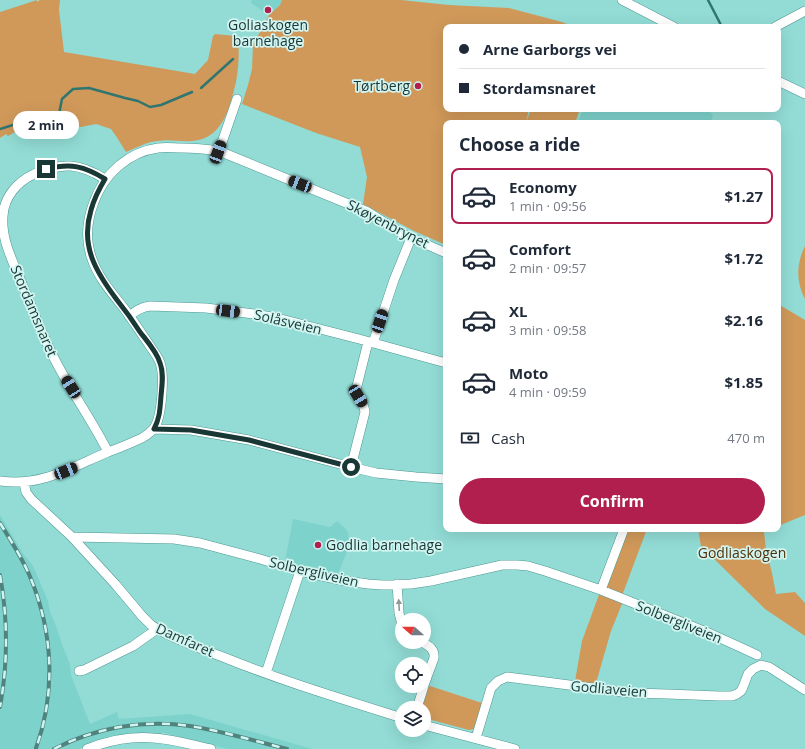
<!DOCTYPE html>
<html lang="en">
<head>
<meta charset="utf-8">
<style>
	:root { --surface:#fff; --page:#f2f2f3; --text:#1f2937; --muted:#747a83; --line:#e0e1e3; --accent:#b01f4e }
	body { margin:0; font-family:"Open Sans",sans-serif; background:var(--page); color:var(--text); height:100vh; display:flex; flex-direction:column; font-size:15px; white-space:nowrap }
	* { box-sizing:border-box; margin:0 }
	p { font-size:13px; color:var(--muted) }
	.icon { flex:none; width:22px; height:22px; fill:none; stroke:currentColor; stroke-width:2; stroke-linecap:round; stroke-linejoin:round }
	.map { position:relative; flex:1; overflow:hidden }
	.details { position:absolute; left:443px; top:120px; width:338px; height:412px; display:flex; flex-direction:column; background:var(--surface); border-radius:8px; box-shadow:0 4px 16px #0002 }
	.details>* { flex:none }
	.banner { position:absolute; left:443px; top:24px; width:338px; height:88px; border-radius:8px; box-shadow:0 4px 16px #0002; display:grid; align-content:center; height:88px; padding:0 16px; background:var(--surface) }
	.needle { width:26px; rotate:291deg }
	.fabs { position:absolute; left:395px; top:613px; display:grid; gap:8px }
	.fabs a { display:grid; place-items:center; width:36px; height:36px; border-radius:50%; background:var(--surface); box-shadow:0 4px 16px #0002; font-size:20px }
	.end { position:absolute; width:18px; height:18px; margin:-9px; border:5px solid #183735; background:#fff; box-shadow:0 0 0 2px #fff }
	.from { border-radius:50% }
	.bubble { position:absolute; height:28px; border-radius:14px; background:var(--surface); box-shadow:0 4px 16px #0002; font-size:13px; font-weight:700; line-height:28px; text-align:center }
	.car { position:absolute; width:12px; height:24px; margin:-12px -6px; border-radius:5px; box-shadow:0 0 3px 1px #0007; background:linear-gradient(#222 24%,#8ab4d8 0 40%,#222 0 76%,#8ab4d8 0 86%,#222 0) }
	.banner b { display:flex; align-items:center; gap:14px; height:38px; font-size:15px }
	.banner b+b { border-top:1px solid var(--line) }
	.banner i { width:10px; height:10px; background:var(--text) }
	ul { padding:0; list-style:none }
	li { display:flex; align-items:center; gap:12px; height:56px; margin:0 8px 6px; padding:0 8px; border:2px solid transparent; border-radius:8px }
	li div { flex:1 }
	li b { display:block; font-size:15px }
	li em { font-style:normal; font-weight:700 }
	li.active { border-color:var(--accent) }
	li>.icon { width:36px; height:36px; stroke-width:1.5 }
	h2 { padding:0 16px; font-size:18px; line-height:48px }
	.pay { display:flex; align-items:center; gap:10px; height:44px; padding:0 16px; font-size:15px }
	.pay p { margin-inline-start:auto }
	.cta { display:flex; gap:8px; margin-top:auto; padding:8px 16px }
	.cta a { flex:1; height:46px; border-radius:24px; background:var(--accent); color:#fff; font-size:16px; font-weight:700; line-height:46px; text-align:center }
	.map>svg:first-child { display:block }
	.built { fill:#7dd2cb }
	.green { fill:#d0995a }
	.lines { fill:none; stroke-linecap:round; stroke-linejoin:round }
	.stream { stroke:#317570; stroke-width:2.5 }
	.minor-casing { stroke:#4f9892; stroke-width:10 }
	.minor { stroke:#fff; stroke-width:9 }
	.rail-casing { stroke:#50827e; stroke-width:4 }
	.rail { stroke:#d2f5f1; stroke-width:2.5; stroke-dasharray:8; stroke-linecap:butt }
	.oneway { fill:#8c9b9a }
	.route { stroke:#183735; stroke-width:5 }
	.poi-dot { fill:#b01f4e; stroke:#d2f5f1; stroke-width:1.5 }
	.labels { text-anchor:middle; stroke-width:3.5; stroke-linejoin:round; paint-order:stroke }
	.poi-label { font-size:14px; fill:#183735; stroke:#d2f5f1 }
	.street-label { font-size:14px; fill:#183735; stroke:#d2f5f1 }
	.park-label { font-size:14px; fill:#4d3009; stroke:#d2f5f1 }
</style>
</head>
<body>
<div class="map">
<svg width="805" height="749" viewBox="0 0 805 749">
	<rect width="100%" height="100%" fill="#92dcd5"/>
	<path class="built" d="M252,0H282L280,5L269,15L251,3Z
		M583,109H707L713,115L711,123H578Z
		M0,515L24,555L33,566L48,601L50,612L56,626L63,647L70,664L71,675L90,724L117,712L119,719L190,714L312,749H228L165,733H162V735L151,733L136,734L100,741L78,749H0Z
		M293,519L330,527L337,521L345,528L348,533L349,544L346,554L338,574H335L285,561Z"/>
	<path class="green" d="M37,0V2L40,0H60L59,10L64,52L195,74L208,60L213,36L215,34L236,36C241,45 238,72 236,82C230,107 223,139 192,141C180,142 169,139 158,141C146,142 136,148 126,152L116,136L111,129L96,124L81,127L69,125L65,122L59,121L27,136L20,137L15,132L8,136L6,134L0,138V12Z
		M282,0H401L449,5L509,8L562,22L574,27H446V109H529L526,123H446V245L414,231L363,204L367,177L360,147L316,133L242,104L248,85L252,69L253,45L269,15L280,5Z
		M531,109H580L575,123H526Z
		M805,246V299C796,282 796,264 805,246Z
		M778,304L805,320V515L778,526Z
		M623,529H647L620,601L622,604L611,631L594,690L574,687L582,641Z
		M698,529H772L764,532L766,549L772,573L776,594L795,592L805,603V636L765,609L701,546Z
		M427,685L482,703L476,727L474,729L469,730L424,718V708H420Z"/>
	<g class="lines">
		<path class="stream" d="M708,0L722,27
			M201,88L233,59
			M0,129L38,117L59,114L62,99L73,89L89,88L125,98L138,101L150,107L161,105L192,92"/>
		<g class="minor-casing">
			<path id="minor" d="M622,0L674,27
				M775,27L805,11
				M778,81L805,94
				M219,151L237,99
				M105,179C79,163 63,162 34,174C17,182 4,197 3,216C1,238 12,260 20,279C31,306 41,332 54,358C70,390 92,420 108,452
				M129,316C136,311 141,307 150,306L206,308L254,314L277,318L359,339L446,363
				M373,343L394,280L411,238
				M154,429L191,430L249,440L351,467L376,473L416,477L446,479
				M351,467L365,412C364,404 359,398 356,390L368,342
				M0,481C41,487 72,467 108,452C120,448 131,443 142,438C147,435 151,432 154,428C162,417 164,379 161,366C160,361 157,356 154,352C144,337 134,322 123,307C111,292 98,277 92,259C85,240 87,220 94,202C104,174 128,152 158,148C166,147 174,148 182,148C195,148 206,149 219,151L368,212L403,234L446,253
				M24,482L26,492L31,499L72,537L116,585L142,616L151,625L157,629C178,640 201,649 223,657C282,681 342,699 402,718
				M72,537L174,539L200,543L260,559L300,571L340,580L368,584L382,585L411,584L431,581L502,565H517L528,566L545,571L601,590L711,634L742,648L757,655
				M397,584L399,613L402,625
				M601,590L624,529
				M422,642C429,646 435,649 434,658L424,685
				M79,671L84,670L133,646L157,629
				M266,673L300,571
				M417,708L424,686
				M424,725L515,749
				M476,738L491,688L498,681L507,677L631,693L667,694L719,696H732L737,694L741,691L743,687L748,674L753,669L761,665L769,667L805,690
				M87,749C107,741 131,736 153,738C173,739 192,745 211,749"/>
		</g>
		<use href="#minor" class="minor"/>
		<g class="rail-casing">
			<path id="rail" d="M0,523C11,541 23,559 31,579C53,633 56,693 36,748
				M0,575C8,619 8,663 0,707
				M54,749C95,728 143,719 190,726C222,731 255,741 287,749"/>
		</g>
		<use href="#rail" class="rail"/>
	</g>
	<defs><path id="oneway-solid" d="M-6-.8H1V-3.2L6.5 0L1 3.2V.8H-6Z"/></defs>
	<use class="oneway" href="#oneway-solid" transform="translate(399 605) rotate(-93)"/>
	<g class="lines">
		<path class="route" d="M46,169C71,163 84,166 105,179C99,189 94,199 91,210C80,246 96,272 117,300C125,310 133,321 140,332C147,341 157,352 160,363C164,373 162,385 161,396C160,408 160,418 154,429L191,430L249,440L351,467"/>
	</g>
	<g class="poi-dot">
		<circle cx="268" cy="10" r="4"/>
		<circle cx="418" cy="86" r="4"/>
		<circle cx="318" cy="545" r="4"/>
	</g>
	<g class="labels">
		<g class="poi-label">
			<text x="268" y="30">Goliaskogen<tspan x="268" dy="16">barnehage</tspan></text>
			<text x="410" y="91" text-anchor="end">Tørtberg</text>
			<text x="326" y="550" text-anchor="start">Godlia barnehage</text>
		</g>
		<g class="street-label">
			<text transform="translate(388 224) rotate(27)" y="5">Skøyenbrynet</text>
			<text transform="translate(34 311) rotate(67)" y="5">Stordamsnaret</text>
			<text transform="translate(288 322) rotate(13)" y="5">Solåsveien</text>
			<text transform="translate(314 572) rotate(13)" y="5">Solbergliveien</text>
			<text transform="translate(679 622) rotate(22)" y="5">Solbergliveien</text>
			<text transform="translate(185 640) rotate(24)" y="5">Damfaret</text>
			<text transform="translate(609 689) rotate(5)" y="5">Godliaveien</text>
		</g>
		<g class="park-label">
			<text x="742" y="558">Godliaskogen</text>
		</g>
	</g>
</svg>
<div class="fabs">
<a><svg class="needle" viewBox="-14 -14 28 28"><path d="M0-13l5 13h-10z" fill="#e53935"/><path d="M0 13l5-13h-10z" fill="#747a83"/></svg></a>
<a><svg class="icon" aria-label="locate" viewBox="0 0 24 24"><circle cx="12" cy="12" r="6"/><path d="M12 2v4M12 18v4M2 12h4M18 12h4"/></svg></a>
<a><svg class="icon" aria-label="layers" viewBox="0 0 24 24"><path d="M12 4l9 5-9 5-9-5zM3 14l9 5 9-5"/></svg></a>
</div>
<i class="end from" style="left:351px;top:467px"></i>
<i class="end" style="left:46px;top:169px"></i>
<div class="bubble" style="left:13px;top:111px;width:66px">2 min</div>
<i class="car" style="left:218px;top:152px;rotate:20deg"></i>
<i class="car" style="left:300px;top:184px;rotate:291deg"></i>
<i class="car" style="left:228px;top:311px;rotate:97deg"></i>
<i class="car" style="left:380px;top:321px;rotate:18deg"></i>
<i class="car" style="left:71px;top:387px;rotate:327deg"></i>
<i class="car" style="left:358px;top:396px;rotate:149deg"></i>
<i class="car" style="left:66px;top:471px;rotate:68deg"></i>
<div class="banner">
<b><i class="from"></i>Arne Garborgs vei</b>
<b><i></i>Stordamsnaret</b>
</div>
<section class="details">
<h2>Choose a ride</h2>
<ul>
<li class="active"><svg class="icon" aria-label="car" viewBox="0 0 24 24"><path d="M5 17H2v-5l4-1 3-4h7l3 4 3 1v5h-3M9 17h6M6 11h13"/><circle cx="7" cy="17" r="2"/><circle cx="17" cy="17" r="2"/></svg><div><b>Economy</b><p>1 min · 09:56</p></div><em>$1.27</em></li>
<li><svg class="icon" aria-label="car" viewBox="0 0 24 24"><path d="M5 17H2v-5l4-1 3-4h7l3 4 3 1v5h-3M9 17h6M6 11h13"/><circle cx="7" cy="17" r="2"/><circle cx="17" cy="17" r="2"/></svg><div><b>Comfort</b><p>2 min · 09:57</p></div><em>$1.72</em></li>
<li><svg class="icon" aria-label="car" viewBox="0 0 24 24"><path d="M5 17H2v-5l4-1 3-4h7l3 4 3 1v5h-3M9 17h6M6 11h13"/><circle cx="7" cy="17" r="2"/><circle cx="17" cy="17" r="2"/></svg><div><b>XL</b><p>3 min · 09:58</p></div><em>$2.16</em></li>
<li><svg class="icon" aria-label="car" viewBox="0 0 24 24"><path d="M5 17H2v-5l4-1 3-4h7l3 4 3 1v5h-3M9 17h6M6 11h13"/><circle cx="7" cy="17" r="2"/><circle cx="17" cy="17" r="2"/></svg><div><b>Moto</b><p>4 min · 09:59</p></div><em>$1.85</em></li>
</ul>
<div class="pay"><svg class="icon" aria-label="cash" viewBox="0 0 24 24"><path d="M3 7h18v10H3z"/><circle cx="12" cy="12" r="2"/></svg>Cash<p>470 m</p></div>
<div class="cta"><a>Confirm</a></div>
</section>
</div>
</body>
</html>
